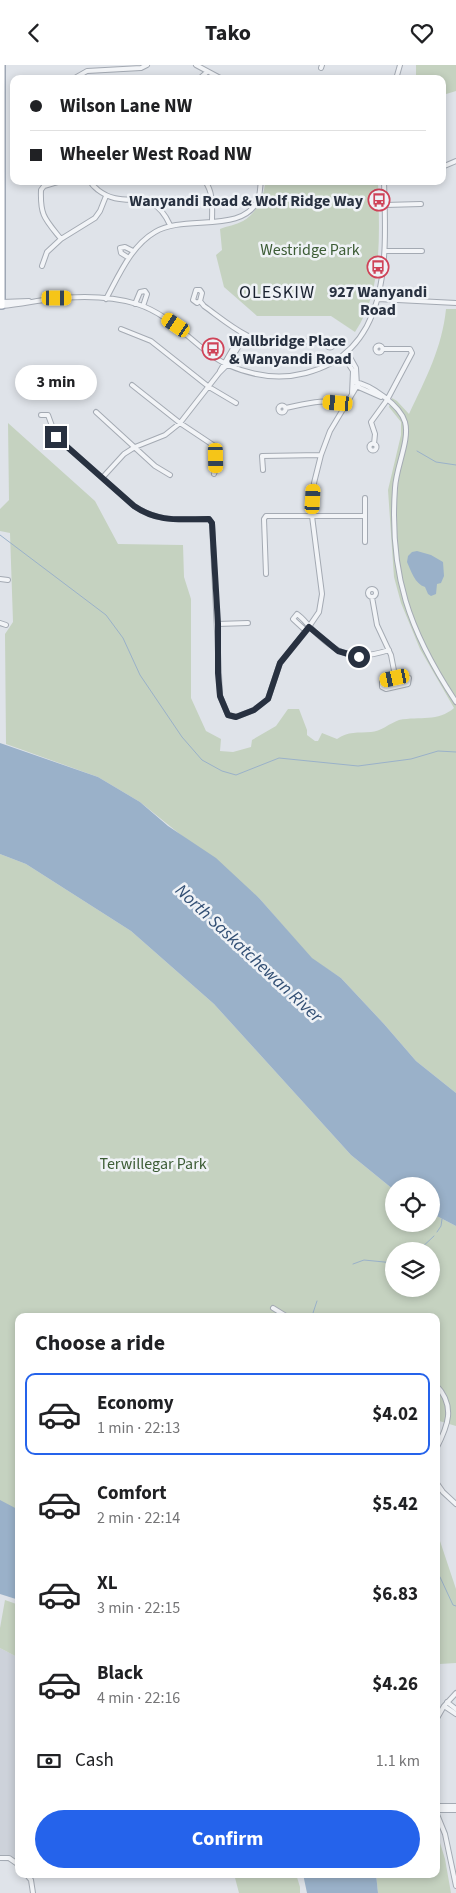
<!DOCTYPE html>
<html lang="en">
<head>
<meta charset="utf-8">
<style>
	:root { --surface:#fff; --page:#f6f6f6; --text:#202124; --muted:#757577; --line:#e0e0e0; --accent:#2563eb }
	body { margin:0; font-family:"Source Sans 3",sans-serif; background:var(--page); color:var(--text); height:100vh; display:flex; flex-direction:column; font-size:19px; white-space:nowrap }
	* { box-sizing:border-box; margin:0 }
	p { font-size:16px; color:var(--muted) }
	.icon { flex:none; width:28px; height:28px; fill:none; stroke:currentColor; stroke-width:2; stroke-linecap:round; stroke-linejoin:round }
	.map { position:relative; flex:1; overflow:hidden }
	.sheet { position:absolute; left:15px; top:1248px; width:425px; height:565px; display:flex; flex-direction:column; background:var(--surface); border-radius:10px; box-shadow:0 2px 8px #0003 }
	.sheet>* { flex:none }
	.hud { position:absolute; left:10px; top:10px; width:436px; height:110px; border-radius:10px; box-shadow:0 2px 8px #0003; display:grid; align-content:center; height:110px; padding:0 20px; background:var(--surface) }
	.controls { position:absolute; left:385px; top:1112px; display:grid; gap:10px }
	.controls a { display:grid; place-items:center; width:55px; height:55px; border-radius:50%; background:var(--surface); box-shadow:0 2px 8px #0003; font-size:25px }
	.end { position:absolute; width:22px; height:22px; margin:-11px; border:6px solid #283140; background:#fff; box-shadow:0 0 0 2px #fff }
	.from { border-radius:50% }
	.bubble { position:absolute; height:35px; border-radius:18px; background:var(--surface); box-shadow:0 2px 8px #0003; font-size:16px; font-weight:700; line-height:35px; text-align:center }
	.car { position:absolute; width:15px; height:30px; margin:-15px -8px; border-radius:6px; box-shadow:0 0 4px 1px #0007; background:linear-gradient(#f5c518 24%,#345 0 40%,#f5c518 0 76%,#345 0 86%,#f5c518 0) }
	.hud b { display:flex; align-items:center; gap:18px; height:48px; font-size:19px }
	.hud b+b { border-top:1px solid var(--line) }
	.hud i { width:12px; height:12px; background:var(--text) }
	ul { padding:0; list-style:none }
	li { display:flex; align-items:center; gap:15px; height:82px; margin:0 10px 8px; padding:0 10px; border:2px solid transparent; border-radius:10px }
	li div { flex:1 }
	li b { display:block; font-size:19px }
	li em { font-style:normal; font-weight:700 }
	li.current { border-color:var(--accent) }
	li>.icon { width:45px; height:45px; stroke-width:1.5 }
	h2 { padding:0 20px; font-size:22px; line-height:60px }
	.pay { display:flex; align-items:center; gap:12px; height:55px; padding:0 20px; font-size:19px }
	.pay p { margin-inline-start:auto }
	.button { display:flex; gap:10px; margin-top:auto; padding:10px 20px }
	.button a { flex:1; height:58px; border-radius:30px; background:var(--accent); color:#fff; font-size:20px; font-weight:700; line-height:58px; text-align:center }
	header { display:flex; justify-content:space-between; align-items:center; height:65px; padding:0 20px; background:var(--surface); font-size:22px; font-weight:700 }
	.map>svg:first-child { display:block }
	.built { fill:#cdd2da }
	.green { fill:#c5d2c0; fill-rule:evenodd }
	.water { fill:#9ab1c9 }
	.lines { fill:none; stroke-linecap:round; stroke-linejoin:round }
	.stream { stroke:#9ab1c9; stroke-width:1 }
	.minor-casing { stroke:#a4aab3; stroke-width:6 }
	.major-casing { stroke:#9ea7b4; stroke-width:8 }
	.minor { stroke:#f2f4f7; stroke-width:4 }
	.major { stroke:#fff; stroke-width:5 }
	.route { stroke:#283140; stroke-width:6 }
	.labels { text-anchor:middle; stroke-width:5; stroke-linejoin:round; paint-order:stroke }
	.poi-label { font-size:16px; font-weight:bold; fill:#283140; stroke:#eff2f6; text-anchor:end }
	.park-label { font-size:16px; fill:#3c5c35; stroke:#eff2f6 }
	.neighbourhood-label { font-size:18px; letter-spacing:1px; fill:#1a2230; stroke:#eff2f6 }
	.water-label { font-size:18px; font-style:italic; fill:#324f74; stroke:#eff2f6 }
</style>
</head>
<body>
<header><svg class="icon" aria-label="back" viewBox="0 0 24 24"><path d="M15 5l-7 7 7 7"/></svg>Tako<svg class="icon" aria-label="heart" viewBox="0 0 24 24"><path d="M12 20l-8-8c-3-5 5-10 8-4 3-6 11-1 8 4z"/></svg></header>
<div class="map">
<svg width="456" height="1828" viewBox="0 0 456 1828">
	<rect width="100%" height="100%" fill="#dfe3e9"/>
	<path class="built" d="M0,1583L19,1593V1797L0,1796Z"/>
	<path class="green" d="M416,0H456V26L443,30L442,14H416Z
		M265,116H378C379,166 384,224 355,267L331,251H257L224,222L216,190L222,185L220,164C227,161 236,160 243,156C256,149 265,131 265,116Z
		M446,244H456V1028L416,996L384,959L341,913L312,894L259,833L140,737L98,712L6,679L5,569L13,557L10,468L0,466V444L9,435L8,358L95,436L118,479L183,480L184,512L191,534V633L206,666L221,674L220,686L233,687L251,682L252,675L276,661L288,644H299L307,665V670L315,676H318L322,668L337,674C348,666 358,668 371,667C380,667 390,658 399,655C420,651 438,657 454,643L420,584L401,538L394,512L388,425L401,370V357L389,342L392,333L397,336L409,349C426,313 442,283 446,244Z
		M0,789L26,799L131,866L214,939L351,1090L394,1125V1159H431V1148L456,1161V1361L436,1355V1251H19V1450L0,1438ZM394,1186H431V1224H394Z
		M436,1464L456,1524V1598L440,1599L437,1605L436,1622Z
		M5,1535L19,1540V1593L0,1583V1563Z
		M436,1765L445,1794L451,1828H378L376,1809H436Z
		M234,1809H296L300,1822V1828H239Z"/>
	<path class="water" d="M417,486L431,490L443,497L444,511L441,518L437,519L436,529L431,531L428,529L425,522C415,519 411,506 407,497L408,491L412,487Z
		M0,678L98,712L140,737L168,761L216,793L259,833L312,893L341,913L384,959L416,996L456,1028V1161L431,1148V1121H394V1125L351,1090L214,939L131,866L26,799L0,789Z
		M0,1435L19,1445V1535L0,1529Z
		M303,1809H376L378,1828H307Z"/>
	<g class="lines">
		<path class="stream" d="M417,386L436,397L456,400
			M0,470L106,550L123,573L140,610L182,672L202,695L222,706L236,710L279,693L358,701L411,694L438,686L456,687
			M437,1167L441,1161L442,1154
			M418,1186L434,1171
			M353,1199L364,1195L394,1198
			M312,1251L317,1236
			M436,1507L440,1512L453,1540L456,1541"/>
		<g class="minor-casing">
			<path id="minor" d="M196,0L222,14
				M321,3L322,0
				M73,14L87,6L141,3L147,0
				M199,14L207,7
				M396,14L400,0
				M442,102L456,96
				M90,116C92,120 94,122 98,125C126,147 151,118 170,160
				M205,116C214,129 212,142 212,157
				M385,140L421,139
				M61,174C45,154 40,151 41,125L44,121L61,116
				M385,186H422
				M129,193L121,188L120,183L125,182L133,186
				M42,201L47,187L61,174L95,153L100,146L106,131
				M196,225H200L202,228L200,236L197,238L193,235Z
				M106,234C119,210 131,181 155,167C184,149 243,169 258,135C260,130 260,122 261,116
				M378,234L456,238
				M200,236L204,241C229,259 251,280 284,279C298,279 313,273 327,277
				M2,237L29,236
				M135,239L140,227L145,226L147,229L143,241
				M2,241C19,240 34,236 51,234C78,231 111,231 137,239C175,251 196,285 228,300C253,311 279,315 306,308C393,286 386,187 384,116
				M121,264L151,276L209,322L236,338
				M326.5 279a3.5 3.5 0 1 1 7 0a3.5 3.5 0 1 1-7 0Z
				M375.5 284a3.5 3.5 0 1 1 7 0a3.5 3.5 0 1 1-7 0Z
				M343,290L353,306L352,329
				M220,306L242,268
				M354,317C370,319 400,340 405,357C410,375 396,402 395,423C389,509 409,566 456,637
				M132,320L180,358L216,382V404L214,409
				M356,321L381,332
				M278.5 344a3.5 3.5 0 1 1 7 0a3.5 3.5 0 1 1-7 0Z
				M286,343C305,339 327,332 345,341
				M96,347L155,401L170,410
				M41,350H48L56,372L134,441C159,458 180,454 209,454L212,458L220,631L228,650L236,652L254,645L268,634L280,598L306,566L319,547L322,529L312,451L314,418L321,390L330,366L357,321L356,303L347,287
				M369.5 382a3.5 3.5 0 1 1 7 0a3.5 3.5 0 1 1-7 0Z
				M374,379L375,369L371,357L387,335L412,288L410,284H383
				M263,405L262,391L321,390
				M103,412L124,389L135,382L165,370L180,358L219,308L228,299L245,271
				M365,433V477
				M266,509L264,454L266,451H364
				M0,514L8,515
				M368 528a4 4 0 1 1 8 0a4 4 0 1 1-8 0Z
				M372,532L377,560L391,590L397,621
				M0,558L6,560
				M217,559L248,558
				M306,566L293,554L297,549C303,553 306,558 311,563C337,590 353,597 389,585
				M402,612L409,613L408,619L386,624L382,622V617Z
				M273,1243L286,1251
				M436,1320C456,1341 448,1361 436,1384
				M436,1417L443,1427L456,1439
				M436,1433V1437
				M447,1637L456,1644
				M444,1641L456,1649
				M436,1655L444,1641L456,1628
				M436,1741H456
				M436,1745H456
				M436,1747L445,1769L456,1821
				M0,1793H9L19,1800
				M26,1809L31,1815L33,1828"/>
		</g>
		<g class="major-casing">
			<path id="major" d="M0,241H2V0"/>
		</g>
		<use href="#minor" class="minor"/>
		<use href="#major" class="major"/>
	</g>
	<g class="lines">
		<path class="route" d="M56,372L134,441C159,458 180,454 209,454L212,458L218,559V608L220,631L228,650L236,652L254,645L268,634L280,598L309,562L338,586L359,592"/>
	</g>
	<defs>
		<g id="bus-ring" transform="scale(1.125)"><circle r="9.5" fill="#eff2f6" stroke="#cf4358" stroke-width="1.5"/><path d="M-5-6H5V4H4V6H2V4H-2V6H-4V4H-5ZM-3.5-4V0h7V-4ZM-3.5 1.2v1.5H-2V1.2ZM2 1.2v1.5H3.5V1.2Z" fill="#cf4358"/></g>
	</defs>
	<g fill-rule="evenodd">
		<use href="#bus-ring" x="379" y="135"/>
		<use href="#bus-ring" x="378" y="202"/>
		<use href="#bus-ring" x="213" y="284"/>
	</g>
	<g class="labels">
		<g class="poi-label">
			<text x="363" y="141">Wanyandi Road &amp; Wolf Ridge Way</text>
			<text x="378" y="232" text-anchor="middle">927 Wanyandi<tspan x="378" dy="18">Road</tspan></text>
			<text x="229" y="281" text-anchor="start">Wallbridge Place<tspan x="229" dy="18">&amp; Wanyandi Road</tspan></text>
		</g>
		<g class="park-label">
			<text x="310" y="190">Westridge Park</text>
			<text x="153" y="1104">Terwillegar Park</text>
		</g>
		<g class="neighbourhood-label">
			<text x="277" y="233">OLESKIW</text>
		</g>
		<g class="water-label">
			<text transform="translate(249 888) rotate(43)" y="6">North Saskatchewan River</text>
		</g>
	</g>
</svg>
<div class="controls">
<a><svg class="icon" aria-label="locate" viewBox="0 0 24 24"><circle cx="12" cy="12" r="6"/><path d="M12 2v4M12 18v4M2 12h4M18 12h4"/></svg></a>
<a><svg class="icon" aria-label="layers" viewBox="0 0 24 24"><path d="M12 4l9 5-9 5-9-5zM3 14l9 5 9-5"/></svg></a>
</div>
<i class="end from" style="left:359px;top:592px"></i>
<i class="end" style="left:56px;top:372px"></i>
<div class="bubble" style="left:15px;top:300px;width:82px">3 min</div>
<i class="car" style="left:57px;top:233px;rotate:90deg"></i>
<i class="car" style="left:176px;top:260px;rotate:304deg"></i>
<i class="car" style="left:338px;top:338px;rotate:275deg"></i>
<i class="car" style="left:216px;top:393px;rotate:179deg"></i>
<i class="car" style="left:313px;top:434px;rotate:3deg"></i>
<i class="car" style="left:395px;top:613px;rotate:258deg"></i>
<div class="hud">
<b><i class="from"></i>Wilson Lane NW</b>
<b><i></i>Wheeler West Road NW</b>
</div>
<section class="sheet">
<h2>Choose a ride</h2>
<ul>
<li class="current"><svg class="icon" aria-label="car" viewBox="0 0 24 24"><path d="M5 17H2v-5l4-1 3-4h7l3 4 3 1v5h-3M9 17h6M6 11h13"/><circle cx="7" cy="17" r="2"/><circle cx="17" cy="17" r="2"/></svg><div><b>Economy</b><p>1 min · 22:13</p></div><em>$4.02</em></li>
<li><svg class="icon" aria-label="car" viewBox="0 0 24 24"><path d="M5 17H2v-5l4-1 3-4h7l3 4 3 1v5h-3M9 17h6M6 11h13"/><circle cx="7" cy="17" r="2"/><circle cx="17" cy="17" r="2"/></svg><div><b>Comfort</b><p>2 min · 22:14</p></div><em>$5.42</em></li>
<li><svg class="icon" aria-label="car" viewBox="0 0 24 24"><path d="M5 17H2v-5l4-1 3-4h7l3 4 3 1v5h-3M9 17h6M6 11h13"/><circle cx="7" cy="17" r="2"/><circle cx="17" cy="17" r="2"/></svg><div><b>XL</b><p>3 min · 22:15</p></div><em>$6.83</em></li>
<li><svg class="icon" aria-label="car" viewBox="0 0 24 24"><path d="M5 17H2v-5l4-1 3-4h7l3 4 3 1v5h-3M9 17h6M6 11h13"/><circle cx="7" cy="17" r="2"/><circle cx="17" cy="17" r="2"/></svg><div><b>Black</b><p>4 min · 22:16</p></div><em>$4.26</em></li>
</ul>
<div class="pay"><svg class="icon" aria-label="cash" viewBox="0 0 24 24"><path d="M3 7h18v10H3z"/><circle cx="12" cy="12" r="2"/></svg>Cash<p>1.1 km</p></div>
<div class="button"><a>Confirm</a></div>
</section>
</div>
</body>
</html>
